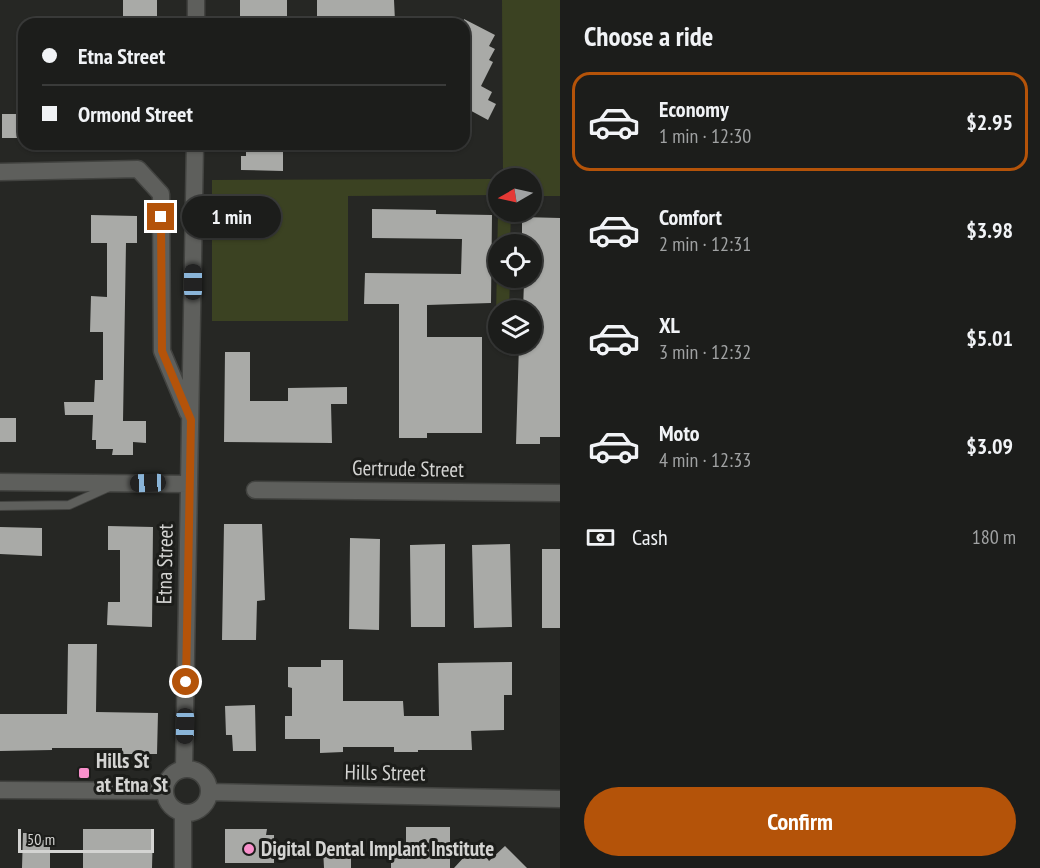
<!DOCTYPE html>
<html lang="en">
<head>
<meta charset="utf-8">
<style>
	:root { --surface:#1c1d1b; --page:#252624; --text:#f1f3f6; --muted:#a0a2a3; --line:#3a3b3a; --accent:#b45309 }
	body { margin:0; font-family:"PT Sans Narrow",sans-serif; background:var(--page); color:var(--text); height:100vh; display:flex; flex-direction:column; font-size:22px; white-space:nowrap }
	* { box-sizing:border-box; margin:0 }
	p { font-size:20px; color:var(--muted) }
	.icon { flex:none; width:33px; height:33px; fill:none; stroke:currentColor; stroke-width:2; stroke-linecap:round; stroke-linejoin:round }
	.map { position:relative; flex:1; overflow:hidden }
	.panel { display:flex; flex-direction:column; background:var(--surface); width:480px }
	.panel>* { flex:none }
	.banner { position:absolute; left:18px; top:18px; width:452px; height:132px; border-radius:18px; box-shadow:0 2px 4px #0004,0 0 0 2px var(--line); display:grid; align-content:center; height:132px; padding:0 24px; background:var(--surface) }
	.needle { width:39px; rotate:261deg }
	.tools { position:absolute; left:488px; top:168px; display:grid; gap:12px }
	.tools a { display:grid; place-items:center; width:54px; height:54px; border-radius:50%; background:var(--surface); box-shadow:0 2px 4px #0004,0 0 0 2px var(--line); font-size:30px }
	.scale { position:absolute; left:18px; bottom:15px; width:136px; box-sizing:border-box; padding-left:6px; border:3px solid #d4d4d2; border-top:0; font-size:16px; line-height:21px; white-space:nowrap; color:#d4d4d2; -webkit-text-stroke:4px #1c1d1a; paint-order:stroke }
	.end { position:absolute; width:27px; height:27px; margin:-14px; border:8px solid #b45309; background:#fff; box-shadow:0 0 0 3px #fff }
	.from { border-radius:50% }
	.bubble { position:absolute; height:42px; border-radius:21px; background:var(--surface); box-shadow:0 2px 4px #0004,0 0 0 2px var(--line); font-size:20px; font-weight:600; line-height:42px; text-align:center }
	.car { position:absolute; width:18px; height:36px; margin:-18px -9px; border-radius:8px; box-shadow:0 0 4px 2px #0007; background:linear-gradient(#222 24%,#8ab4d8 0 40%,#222 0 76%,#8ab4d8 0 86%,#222 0) }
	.banner b { display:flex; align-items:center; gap:21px; height:57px; font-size:22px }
	.banner b+b { border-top:2px solid var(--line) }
	.banner i { width:15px; height:15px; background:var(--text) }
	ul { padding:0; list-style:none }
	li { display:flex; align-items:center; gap:18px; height:99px; margin:0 12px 9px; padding:0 12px; border:3px solid transparent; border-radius:18px }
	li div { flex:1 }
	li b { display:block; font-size:22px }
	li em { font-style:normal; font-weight:600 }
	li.active { border-color:var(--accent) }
	li>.icon { width:54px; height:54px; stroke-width:1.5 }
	h2 { padding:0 24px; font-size:27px; line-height:72px }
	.pay { display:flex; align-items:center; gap:15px; height:66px; padding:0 24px; font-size:22px }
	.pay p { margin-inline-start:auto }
	.button { display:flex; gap:12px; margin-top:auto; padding:12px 24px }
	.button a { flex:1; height:69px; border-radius:36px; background:var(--accent); color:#fff; font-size:24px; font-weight:600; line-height:69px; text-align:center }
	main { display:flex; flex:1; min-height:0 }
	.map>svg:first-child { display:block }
	.green { fill:#3b4222 }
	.building { fill:#a9aaa7 }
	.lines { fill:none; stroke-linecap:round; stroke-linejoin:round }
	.lane-casing { stroke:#424340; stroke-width:10 }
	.street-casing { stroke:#424340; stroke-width:19 }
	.lane { stroke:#5e5f5c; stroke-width:8 }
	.street { stroke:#5e5f5c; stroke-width:16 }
	.route { stroke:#b45309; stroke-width:8 }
	.poi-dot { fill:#f890cb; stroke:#1c1d1a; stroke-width:2 }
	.labels { text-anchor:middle; stroke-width:6; stroke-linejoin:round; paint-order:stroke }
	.street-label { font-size:21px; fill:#d4d4d2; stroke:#1c1d1a }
	.poi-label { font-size:21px; font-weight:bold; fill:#d4d4d2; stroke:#1c1d1a; text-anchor:start }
</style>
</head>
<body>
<main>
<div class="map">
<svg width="560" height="868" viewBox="0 0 560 868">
	<rect width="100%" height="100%" fill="#262724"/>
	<path class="green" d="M502,0H560V196H531V178H503Z
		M498,179V195L348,196V321H212V180Z
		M498,212H511L510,244H498V278H510L509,310H498L496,316Z"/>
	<path class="building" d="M123,0H157V24H123Z
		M240,0H287V21L240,20Z
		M317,0H394L395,21H317Z
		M464,19L495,35L489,46L495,49L489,60L493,62L481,86L492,92L488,100L496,104L488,120L464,107Z
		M2,114H24V138H2Z
		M246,144H283V171L241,170V156H246Z
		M372,209L436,210V214L492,215L491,303L427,305V337H482V433H427V438H399V304H364L365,273L461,274L462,239L372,238Z
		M91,215L137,216V243H126L123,421H146V443L133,442V455H112L113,449H96V440H92L93,415H65L64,402H94L95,380H103V332H90L91,296L107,297V243H91Z
		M522,217L560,218V437H540V444H516L519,344H531V310H523L524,282L531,283V244H522Z
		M225,352H250V401H288V388L347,387V404H331L332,443L224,442Z
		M0,418H16V442H0Z
		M224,524H262L265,600L257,601L256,640H222Z
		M108,526L153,527L152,627L107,625L108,602H120V550H108Z
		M0,527L42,528V556L0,554Z
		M350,538L380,539L379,630L349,629Z
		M445,544V627H411L410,545Z
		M510,544L512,627L474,628L472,545Z
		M542,549H560V628H542Z
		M68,644H97L96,712L158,713L157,754H122V748H52V750L0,751V714H67Z
		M321,660H343V701H403L404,716H439L438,663L512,662V695H504V730L471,731L472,750H418V752H394V747H343V752L320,753V739H285V716H292V688L288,687V667H321Z
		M255,705L256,751H233L232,735H226L225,706Z
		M406,827H450V868H391V854H406Z
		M83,829H153L152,868H83Z
		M225,829H267L266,835H274V863H225Z
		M23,833H38V840H50V868H22Z
		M477,843L489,861L505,846L527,868H454Z
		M351,848V868H324L323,849Z"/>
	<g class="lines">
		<g class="lane-casing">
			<path id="lane" d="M0,506L69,505L109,487"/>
		</g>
		<g class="street-casing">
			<path id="street" d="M196,24V0
				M0,172L138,169L161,194L162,351L188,413
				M0,482L188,484
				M255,490L560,493
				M165 791a22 22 0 1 1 44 0a22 22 0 1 1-44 0Z
				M184,769L195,144
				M0,790L165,791
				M209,792L560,799
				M183,868V813"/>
		</g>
		<use href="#lane" class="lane"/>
		<use href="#street" class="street"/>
	</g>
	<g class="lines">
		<path class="route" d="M161,217L162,351L191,420L186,682"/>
	</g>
	<g class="poi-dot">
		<rect x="78" y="767" width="12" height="12" rx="3"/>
		<circle cx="249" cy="849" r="6"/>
	</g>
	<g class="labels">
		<g class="street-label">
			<text transform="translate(408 469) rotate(1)" y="7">Gertrude Street</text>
			<text transform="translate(165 564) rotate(-89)" y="7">Etna Street</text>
			<text transform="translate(385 773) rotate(1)" y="7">Hills Street</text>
		</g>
		<g class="poi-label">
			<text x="96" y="768">Hills St<tspan x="96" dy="24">at Etna St</tspan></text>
			<text x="261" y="856">Digital Dental Implant Institute</text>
		</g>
	</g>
</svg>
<div class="tools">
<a><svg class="needle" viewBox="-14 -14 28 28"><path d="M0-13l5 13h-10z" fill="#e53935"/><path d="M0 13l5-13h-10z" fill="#a0a2a3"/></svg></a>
<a><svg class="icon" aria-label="locate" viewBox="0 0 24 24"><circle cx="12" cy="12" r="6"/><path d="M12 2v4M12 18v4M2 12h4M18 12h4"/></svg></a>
<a><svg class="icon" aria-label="layers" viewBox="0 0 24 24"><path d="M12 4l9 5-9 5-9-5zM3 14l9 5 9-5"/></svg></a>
</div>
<div class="scale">50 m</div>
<i class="end from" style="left:186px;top:682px"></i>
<i class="end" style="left:161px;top:217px"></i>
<div class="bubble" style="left:182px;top:196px;width:99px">1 min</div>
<i class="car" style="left:193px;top:282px;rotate:0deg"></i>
<i class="car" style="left:148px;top:483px;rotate:268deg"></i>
<i class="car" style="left:185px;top:726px;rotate:181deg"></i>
<div class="banner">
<b><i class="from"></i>Etna Street</b>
<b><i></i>Ormond Street</b>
</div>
</div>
<section class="panel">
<h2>Choose a ride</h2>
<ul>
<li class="active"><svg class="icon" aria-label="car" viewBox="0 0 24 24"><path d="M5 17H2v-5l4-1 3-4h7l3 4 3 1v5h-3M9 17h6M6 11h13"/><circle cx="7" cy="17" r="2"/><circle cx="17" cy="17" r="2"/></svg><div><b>Economy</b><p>1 min · 12:30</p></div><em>$2.95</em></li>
<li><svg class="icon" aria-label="car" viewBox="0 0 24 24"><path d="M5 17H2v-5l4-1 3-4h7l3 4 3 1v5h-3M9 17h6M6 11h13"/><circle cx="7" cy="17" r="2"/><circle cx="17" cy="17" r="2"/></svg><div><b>Comfort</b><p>2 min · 12:31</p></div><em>$3.98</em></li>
<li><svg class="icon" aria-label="car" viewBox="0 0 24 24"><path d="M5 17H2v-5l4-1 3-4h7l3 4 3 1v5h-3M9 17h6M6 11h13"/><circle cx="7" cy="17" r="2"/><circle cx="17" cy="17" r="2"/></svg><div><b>XL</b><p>3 min · 12:32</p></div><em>$5.01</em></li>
<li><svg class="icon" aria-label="car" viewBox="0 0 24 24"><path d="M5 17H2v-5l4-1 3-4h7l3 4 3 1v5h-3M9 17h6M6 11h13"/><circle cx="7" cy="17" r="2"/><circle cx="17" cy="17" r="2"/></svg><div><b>Moto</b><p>4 min · 12:33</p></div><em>$3.09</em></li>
</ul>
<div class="pay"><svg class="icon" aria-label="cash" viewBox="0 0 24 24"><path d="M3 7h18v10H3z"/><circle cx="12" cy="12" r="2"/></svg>Cash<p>180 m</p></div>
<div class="button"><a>Confirm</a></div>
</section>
</main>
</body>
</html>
